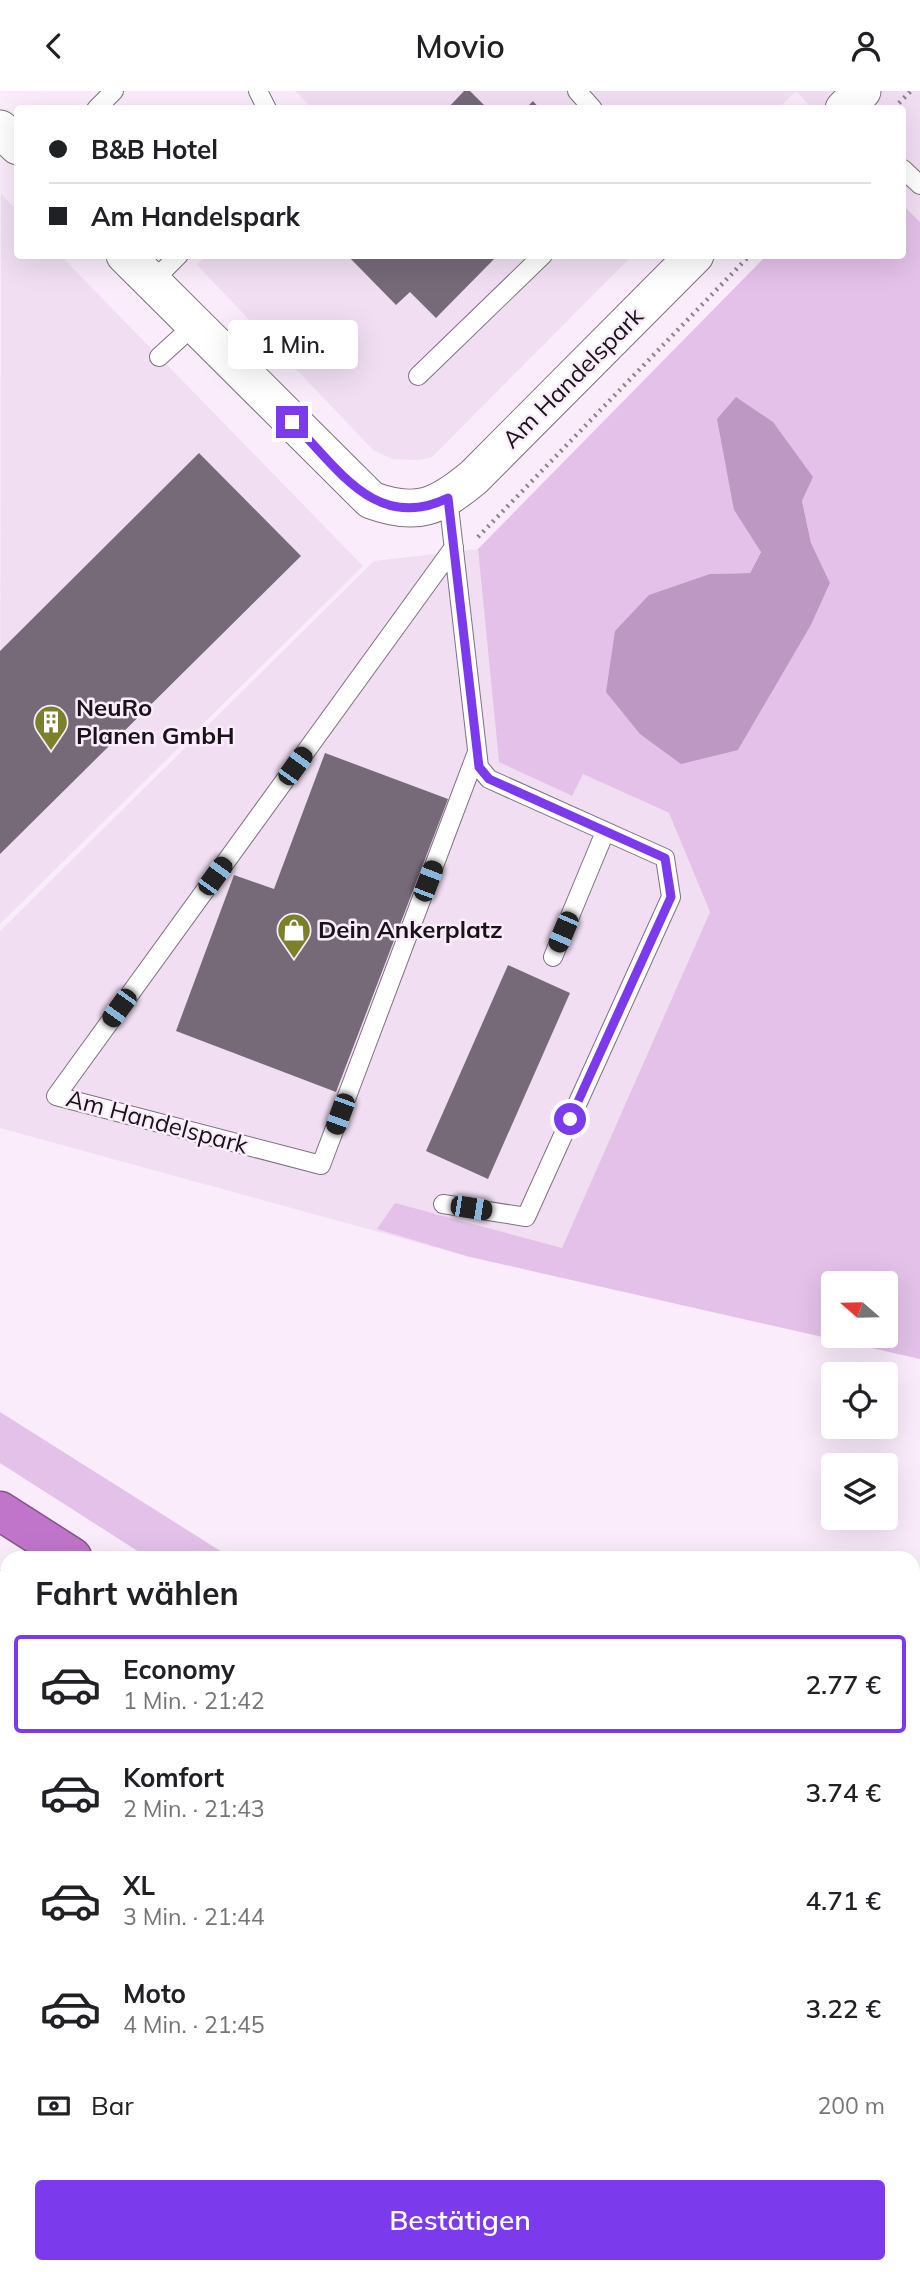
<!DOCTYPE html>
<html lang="de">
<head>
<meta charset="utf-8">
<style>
	:root { --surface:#fff; --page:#f6f6f6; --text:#202124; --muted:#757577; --line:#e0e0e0; --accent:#7c3aed }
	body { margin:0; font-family:Mulish,sans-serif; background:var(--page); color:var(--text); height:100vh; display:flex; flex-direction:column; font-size:26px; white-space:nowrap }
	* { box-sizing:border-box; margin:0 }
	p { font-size:23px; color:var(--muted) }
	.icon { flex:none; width:38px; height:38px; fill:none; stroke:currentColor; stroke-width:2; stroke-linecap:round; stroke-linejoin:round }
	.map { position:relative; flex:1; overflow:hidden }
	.sheet { position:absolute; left:0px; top:1460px; width:920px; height:723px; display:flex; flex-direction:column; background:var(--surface); border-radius:21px 21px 0 0; box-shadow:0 7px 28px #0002 }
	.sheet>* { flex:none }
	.guide { position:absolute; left:14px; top:14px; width:892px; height:154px; border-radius:7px; box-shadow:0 7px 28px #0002; display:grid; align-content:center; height:154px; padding:0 35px; background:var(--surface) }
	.needle { width:46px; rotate:290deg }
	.buttons { position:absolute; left:821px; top:1180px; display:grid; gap:14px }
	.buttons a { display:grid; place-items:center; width:77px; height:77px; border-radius:7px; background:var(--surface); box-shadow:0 7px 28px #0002; font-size:35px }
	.end { position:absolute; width:32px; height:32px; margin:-16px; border:9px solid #7c3aed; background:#fff; box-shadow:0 0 0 4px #fff }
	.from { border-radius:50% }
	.bubble { position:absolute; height:49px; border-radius:7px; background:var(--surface); box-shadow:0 7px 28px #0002; font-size:23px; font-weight:600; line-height:49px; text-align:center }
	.car { position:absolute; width:21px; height:42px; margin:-21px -10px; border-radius:9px; box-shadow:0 0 5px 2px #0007; background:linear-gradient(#222 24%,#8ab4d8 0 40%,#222 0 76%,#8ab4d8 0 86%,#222 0) }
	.guide b { display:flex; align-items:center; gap:24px; height:66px; font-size:26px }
	.guide b+b { border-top:2px solid var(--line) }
	.guide i { width:18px; height:18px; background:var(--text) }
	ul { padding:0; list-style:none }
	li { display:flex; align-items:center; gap:21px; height:98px; margin:0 14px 10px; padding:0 21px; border:4px solid transparent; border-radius:7px }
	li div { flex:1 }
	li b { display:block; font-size:26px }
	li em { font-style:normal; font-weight:600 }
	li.current { border-color:var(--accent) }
	li>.icon { width:63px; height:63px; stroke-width:1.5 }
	h2 { padding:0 35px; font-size:32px; line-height:84px }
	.pay { display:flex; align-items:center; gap:18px; height:77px; padding:0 35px; font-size:26px }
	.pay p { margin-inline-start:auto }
	.cta { display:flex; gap:14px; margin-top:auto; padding:14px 35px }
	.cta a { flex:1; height:80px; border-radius:7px; background:var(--accent); color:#fff; font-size:28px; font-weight:600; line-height:80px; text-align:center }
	header { display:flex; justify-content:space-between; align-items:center; height:91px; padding:0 35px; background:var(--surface); font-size:32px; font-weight:600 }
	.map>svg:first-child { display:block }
	.built { fill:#f1def3 }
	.green { fill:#e3c1e8; fill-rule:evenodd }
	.water { fill:#bd98c2 }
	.building { fill:#766a78 }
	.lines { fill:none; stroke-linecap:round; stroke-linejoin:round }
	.service-casing { stroke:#7e717f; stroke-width:20 }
	.minor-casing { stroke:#7e717f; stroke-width:39 }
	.motorway-casing { stroke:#85538c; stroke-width:41 }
	.path { stroke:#8a818b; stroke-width:4.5; stroke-dasharray:2 5; stroke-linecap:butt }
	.service { stroke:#fff; stroke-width:18 }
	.minor { stroke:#fff; stroke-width:37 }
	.motorway { stroke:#c075cb; stroke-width:38 }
	.route { stroke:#7c3aed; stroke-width:9 }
	.labels { text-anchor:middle; stroke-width:5; stroke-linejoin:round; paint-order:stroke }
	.street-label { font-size:24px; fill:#181318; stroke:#faecfb }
	.poi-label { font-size:24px; font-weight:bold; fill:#181318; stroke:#faecfb; text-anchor:start }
</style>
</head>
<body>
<header><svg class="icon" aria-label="back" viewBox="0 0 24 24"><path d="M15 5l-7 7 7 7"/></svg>Movio<svg class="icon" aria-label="person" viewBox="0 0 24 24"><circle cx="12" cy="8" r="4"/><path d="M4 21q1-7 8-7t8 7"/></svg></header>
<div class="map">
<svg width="920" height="2181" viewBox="0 0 920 2181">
	<rect width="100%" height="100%" fill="#faecfb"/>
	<path class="built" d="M295,0H796L778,18H313Z
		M796,0H920V131L903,114V18L812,17Z
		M1,102L17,120L18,164L61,165L363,475L0,833Z
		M207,164L632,165L432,366L419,369L392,368L373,359L197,174Z
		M478,458L499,670L571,705L582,682L670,723L710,821L562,1158L470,1166L0,1037V840L374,470Z
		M0,1666L7,1671V2175H803L813,2181H0Z"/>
	<path class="green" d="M903,114L920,131V1268L470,1166L377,1138L395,1112L562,1157L710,821L669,722L583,683L572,705L499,671L478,458L766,165L903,164ZM813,385L802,410L811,452L830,492L811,534L738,659L710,483L750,482L761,460L734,419ZM833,1192H886V1244H833Z
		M0,1321L230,1466H147L0,1372Z
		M0,1540L7,1545V2175H126L124,2181H0Z
		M920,1717V1775H914V1718Z
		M920,1806V1978L914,1974V1807Z
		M914,2143L920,2148V2181H600L584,2175H914Z"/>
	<path class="water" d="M736,306L773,331L813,386L802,410L811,452L830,492L811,534L738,659L681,673L640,643L606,601L615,540L649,504L710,483L750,482L761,461L734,419L717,328Z"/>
	<path class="building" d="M464,0H470L488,18H447Z
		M533,10L540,18H525Z
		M347,164H498L436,227L410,201L396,214Z
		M199,362L301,465L0,763V560Z
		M325,662L448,708L336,1001L176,940L234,784L274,798Z
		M508,874L570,902L488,1088L426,1060Z
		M420,2175H447L461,2181H417Z"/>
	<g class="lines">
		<g class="service-casing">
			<path id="service" d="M258,0L267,18
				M577,0L593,18
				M96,18L114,0
				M903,78L920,94
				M151,192L179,164
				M159,266L194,234
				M418,285L543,164
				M454,456L56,1005L321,1074L477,661
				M553,866L605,741
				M443,1113L526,1126L671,806L665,767L489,688L479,676L448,407
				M548,2175L563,2181
				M211,2181L213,2175
				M451,2181L453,2175"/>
		</g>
		<g class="minor-casing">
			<path id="minor" d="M844,18L862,0
				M0,38L18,55
				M125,164L371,409C417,426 438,416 474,386L695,164"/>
		</g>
		<g class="motorway-casing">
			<path id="motorway" d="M0,1420L72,1466
				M0,1499L7,1504
				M914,1791L920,1790
				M914,2017L920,2022
				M914,2097L920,2101"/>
		</g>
		<path class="path" d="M894,17L911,0
			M478,446L750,164"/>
		<use href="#service" class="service"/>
		<use href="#minor" class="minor"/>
		<use href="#motorway" class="motorway"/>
	</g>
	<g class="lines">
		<path class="route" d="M292,331C338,377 376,442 448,407L479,676L489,688L665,767L671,806L570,1028"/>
	</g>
	<defs>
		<g id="building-pin" transform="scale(1.75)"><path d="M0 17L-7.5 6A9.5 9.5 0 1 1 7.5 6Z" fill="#7b802a" stroke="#faecfb"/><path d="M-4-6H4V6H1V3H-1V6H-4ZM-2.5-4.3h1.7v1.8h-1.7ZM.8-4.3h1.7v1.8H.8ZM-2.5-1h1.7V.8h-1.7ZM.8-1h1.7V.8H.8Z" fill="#fff"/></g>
		<g id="shop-pin" transform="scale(1.75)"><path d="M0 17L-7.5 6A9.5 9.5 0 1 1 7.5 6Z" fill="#7b802a" stroke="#faecfb"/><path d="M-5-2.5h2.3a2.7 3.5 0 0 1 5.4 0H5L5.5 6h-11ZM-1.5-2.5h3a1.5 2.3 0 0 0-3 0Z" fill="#fff"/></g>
	</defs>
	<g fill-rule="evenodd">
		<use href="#building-pin" x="51" y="631"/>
		<use href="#shop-pin" x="294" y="839"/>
	</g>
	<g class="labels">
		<g class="street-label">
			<text transform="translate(573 287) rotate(-45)" y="8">Am Handelspark</text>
			<text transform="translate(157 1031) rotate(15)" y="8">Am Handelspark</text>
		</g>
		<g class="poi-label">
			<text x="76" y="625">NeuRo<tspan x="76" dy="28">Planen GmbH</tspan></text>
			<text x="318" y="847">Dein Ankerplatz</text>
		</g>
	</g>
</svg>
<div class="buttons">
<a><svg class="needle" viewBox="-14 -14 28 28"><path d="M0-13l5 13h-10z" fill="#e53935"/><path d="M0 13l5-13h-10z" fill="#757577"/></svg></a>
<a><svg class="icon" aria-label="locate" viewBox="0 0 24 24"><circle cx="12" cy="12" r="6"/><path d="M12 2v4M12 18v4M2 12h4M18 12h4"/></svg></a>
<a><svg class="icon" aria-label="layers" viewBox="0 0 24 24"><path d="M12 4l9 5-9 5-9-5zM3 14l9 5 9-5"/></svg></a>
</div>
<i class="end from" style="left:570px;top:1028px"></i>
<i class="end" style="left:292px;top:331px"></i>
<div class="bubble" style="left:228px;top:229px;width:130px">1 Min.</div>
<i class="car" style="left:295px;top:675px;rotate:36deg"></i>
<i class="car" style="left:215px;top:785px;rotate:36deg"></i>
<i class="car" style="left:428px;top:790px;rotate:21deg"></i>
<i class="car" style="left:563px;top:841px;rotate:203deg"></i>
<i class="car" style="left:119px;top:917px;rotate:216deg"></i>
<i class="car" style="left:340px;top:1023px;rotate:200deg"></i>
<i class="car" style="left:471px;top:1117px;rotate:99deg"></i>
<div class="guide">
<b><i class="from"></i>B&amp;B Hotel</b>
<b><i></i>Am Handelspark</b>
</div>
<section class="sheet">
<h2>Fahrt wählen</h2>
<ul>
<li class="current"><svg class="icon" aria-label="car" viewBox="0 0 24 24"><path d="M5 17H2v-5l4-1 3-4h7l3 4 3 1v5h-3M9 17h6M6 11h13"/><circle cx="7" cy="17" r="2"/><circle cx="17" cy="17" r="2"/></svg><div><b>Economy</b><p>1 Min. · 21:42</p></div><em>2.77 €</em></li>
<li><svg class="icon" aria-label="car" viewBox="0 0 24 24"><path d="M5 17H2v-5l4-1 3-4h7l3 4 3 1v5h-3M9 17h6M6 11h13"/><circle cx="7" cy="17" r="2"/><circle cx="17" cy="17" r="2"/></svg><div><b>Komfort</b><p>2 Min. · 21:43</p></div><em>3.74 €</em></li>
<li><svg class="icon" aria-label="car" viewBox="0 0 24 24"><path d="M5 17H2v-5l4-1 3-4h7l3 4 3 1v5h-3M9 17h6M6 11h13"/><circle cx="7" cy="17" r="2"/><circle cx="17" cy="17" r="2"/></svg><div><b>XL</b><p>3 Min. · 21:44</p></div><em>4.71 €</em></li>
<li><svg class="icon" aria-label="car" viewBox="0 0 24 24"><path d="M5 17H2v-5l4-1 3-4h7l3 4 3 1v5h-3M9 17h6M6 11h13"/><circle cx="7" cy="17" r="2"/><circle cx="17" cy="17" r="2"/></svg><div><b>Moto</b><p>4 Min. · 21:45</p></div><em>3.22 €</em></li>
</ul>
<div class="pay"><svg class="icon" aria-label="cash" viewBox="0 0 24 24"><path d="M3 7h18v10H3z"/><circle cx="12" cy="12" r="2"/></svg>Bar<p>200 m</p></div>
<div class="cta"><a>Bestätigen</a></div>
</section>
</div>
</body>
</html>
